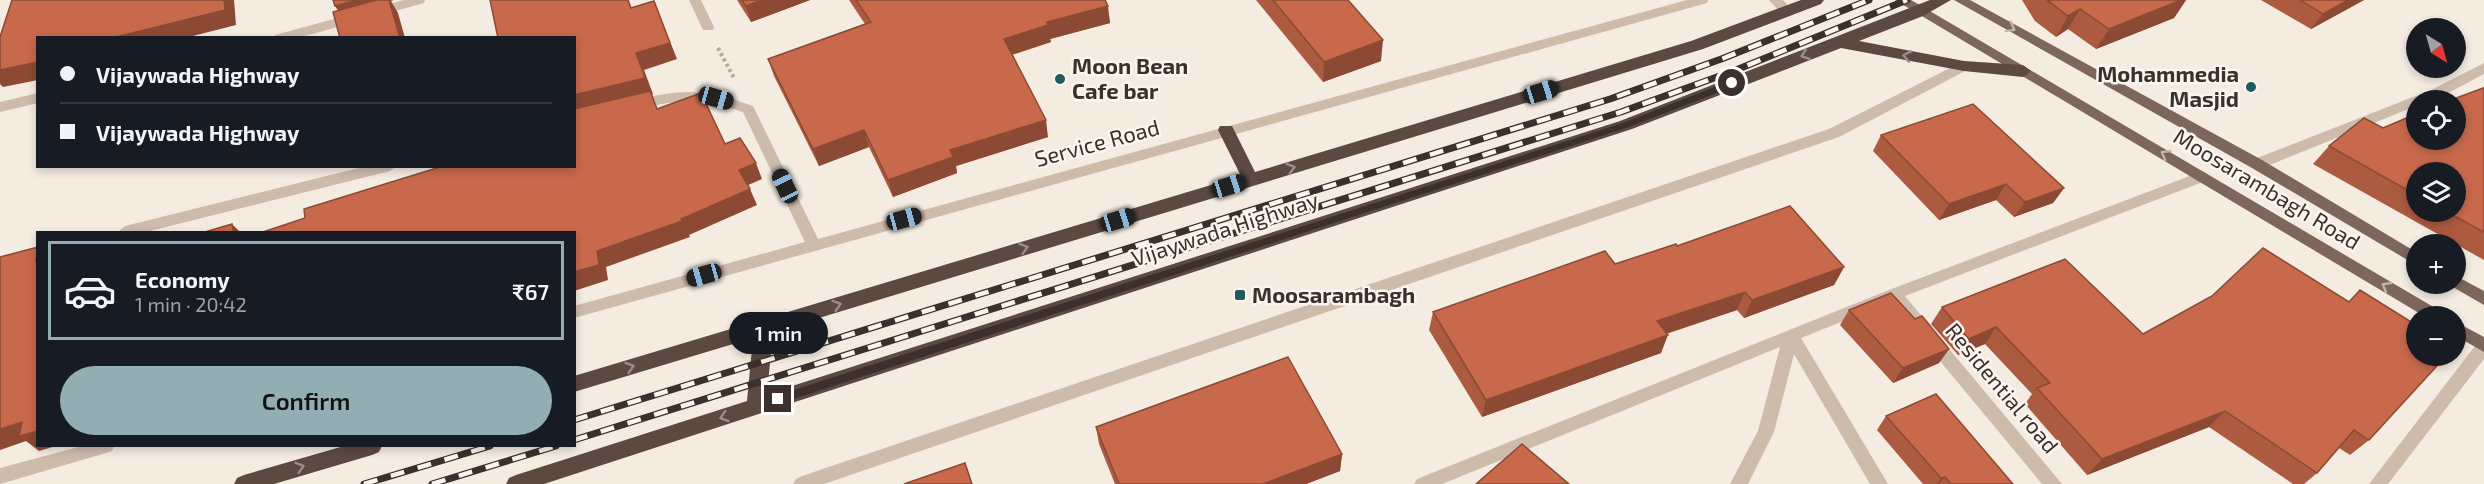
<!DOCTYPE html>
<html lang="en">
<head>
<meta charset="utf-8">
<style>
	:root { --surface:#171b24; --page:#20242c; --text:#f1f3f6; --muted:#9ea1a6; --line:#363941; --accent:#92aeb2 }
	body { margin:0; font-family:"Exo 2",sans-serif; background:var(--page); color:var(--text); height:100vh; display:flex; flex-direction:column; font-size:22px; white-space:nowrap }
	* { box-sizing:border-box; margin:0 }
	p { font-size:20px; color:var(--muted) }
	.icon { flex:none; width:33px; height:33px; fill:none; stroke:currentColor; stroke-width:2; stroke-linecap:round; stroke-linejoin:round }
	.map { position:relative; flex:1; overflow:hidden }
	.details { position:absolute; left:36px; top:231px; width:540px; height:216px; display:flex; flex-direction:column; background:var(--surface); border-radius:0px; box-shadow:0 3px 9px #0003 }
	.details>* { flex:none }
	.guide { position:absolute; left:36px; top:36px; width:540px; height:132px; border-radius:0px; box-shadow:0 3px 9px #0003; display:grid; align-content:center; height:132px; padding:0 24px; background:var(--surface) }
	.needle { width:39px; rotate:143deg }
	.controls { position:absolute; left:2406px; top:18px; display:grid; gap:12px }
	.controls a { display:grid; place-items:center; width:60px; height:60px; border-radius:50%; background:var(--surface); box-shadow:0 3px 9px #0003; font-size:30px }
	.end { position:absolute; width:27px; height:27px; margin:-14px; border:8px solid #3b302b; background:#fff; box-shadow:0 0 0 3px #fff }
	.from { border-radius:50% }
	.bubble { position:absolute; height:42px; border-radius:21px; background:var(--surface); box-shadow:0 3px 9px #0003; font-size:20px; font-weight:600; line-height:42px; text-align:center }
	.car { position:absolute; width:18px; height:36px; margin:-18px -9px; border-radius:8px; box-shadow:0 0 4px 2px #0007; background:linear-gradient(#222 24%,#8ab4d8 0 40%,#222 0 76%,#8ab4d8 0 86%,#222 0) }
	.guide b { display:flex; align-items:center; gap:21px; height:57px; font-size:22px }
	.guide b+b { border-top:2px solid var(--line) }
	.guide i { width:15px; height:15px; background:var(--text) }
	ul { padding:10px 0 0; list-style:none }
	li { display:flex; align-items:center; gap:18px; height:99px; margin:0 12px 9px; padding:0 12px; border:3px solid transparent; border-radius:0px }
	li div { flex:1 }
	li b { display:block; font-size:22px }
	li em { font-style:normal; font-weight:600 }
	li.active { border-color:var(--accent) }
	li>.icon { width:54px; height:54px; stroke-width:1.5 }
	.action { display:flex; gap:12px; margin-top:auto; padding:12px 24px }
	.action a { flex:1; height:69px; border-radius:36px; background:var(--accent); color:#111; font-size:24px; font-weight:600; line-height:69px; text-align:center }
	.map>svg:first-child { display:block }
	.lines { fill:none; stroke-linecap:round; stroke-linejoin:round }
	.path { stroke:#b9a596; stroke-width:4; stroke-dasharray:3 3; stroke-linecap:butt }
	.street { fill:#cdbbac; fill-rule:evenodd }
	.primary { fill:#7d675c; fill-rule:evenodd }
	.highway { fill:#5c4a42; fill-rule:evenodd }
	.rail-casing { stroke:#3b302b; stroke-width:7 }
	.rail { stroke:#fbf5ee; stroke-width:4.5; stroke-dasharray:14; stroke-linecap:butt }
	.wall { fill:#ac5a40; fill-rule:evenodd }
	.shaded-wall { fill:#8c4a34 }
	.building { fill:#c8694b; stroke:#8c4a34; stroke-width:1.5 }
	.oneway { stroke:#c2b5ac }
	.oneway2 { stroke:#9c8e87 }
	.route { fill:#3b302b }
	.poi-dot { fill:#1f5a5e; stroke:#fbf5ee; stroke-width:2 }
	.labels { text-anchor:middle; stroke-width:5; stroke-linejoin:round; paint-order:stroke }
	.poi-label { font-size:22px; font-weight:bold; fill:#3b302b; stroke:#fbf5ee; text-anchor:start }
	.street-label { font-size:22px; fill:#3b302b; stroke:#fbf5ee }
</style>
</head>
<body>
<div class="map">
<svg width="2484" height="484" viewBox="0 0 2484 484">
	<rect width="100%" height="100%" fill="#f4ebe1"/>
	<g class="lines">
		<path class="path" d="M718,48L734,78"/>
		<path class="street" d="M404,0H425L424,3L298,38H274L275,35Z
			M689,0H701L714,27L713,30H703Z
			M1687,0H1708L1707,3L574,318V306L805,242L743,112C699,97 680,99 636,110L629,105L636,100C685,88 705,89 753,106L818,239Z
			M1769,0H1783L1793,11L1787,15L1782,14Z
			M1964,61L1971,66L1969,69L1839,137L824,484H793L796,479L802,476L1829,129Z
			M2484,63V74C2462,85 2441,100 2416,100V106L2262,168H2252L2250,164L2252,160L2431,90Z
			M38,93V103L0,112V102Z
			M367,166H397L390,171L146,232H118L125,226Z
			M2203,171L2210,176L2208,180L1905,296L2062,484H2042L1891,302L1801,338L1888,484H1870L1794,354L1774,432L1748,484H1730L1758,431L1780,347L1442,484H1414L1417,479L1889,290Z
			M2484,340V359L2388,484H2369L2478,342Z
			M82,446H114L112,451L106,453L0,484V468Z"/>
		<path class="primary" d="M1895,0H1911L2442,312L2444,316H2424Z
			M1954,0H1970L2262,160L2416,252V265L2252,168Z
			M2456,276L2484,291V305L2451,286L2449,284H2456Z
			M2456,322L2484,337V352L2456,336Z"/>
		<path class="highway" d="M1801,0H1824L1821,4L1703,49L773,332L767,394L1620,121L1930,0H1951L1923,16L1859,41L1964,61L2023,65L2031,71L2023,77L1964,71L1841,48L1632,129L544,484H506L509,478L516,475L747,401L753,338L574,392V376L1241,176L1218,130L1220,126H1232L1255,172L1691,41Z
			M344,446H382L379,452L372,455L274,484H234L237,478L244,475Z"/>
		<g class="rail-casing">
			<path id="rail" d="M574,420L1610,99L1724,58L1869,0
				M574,440L1621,112L1736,70L1907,0
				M364,484L490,446
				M432,484L556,446"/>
		</g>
		<use href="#rail" class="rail"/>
	</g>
	<path class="wall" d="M737,0H810L751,22Z
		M849,0H1105L1110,23L1050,39L1051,42L1012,55L1048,137L956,166L957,173L893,197L869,147L819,166L774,76L768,59L865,24Z
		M1256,0H1348L1381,61L1323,82Z
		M2022,0H2186L2174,18L2096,49L2068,29L2056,37L2035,21Z
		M2261,0H2364L2311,29Z
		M2484,88V260L2313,164L2329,146L2383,128ZM2416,172L2456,212H2416Z
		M1881,135L2064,188L2053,203L2014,217L1996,200L1939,220L1873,151Z
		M1677,246L1844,267L1834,285L1744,318L1737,310L1666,334L1661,353L1482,417L1429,330L1433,312L1615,264Z
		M2212,296L2369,440L2350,455L2339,448L2317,473L2304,484H2293L2209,427L2087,475L2025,404L2032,394L1985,344L1958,355L1931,324L1942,307L2143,334Z
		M1849,310L1949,349L1939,363L1893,383L1840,325Z
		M1886,416L2013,484H1923L1877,430Z
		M1096,427L1342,454L1340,471L1306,484H1115L1099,444Z"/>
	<path class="shaded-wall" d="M224,0H234L236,25L185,38H112Z
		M357,0H394L391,1L398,13L405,38H400L341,15L335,6Z
		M762,0H810L751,22L746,6Z
		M2181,0H2186L2174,18L2096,49L2109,29Z
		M2348,0H2364L2311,29L2323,14Z
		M654,1L677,59L644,70L653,94L652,95L664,125L574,114V95Z
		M1108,6L1110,23L1050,39L1051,42L1007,56L1004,39L1047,22Z
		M2080,9L2068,29L2056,37L2068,16Z
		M1383,40L1381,61L1323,82L1324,62Z
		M38,62V80L3,87L0,84V70Z
		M1046,120L1048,137L956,166L957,173L893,197L888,180L950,150Z
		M864,130L869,147L819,166L813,149Z
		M756,163L762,179L746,186L739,170Z
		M2006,184L1996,200L1939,220L1949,204Z
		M2064,188L2053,203L2014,217L2025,202Z
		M750,189L757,205L689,235L690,237L606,267L608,280L574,291V272L597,251L681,219Z
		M232,224L240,232H233Z
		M1844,267L1834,285L1744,318L1752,300Z
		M1745,292L1737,310L1650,339L1657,321Z
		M1996,327L1985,344L1958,355L1969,339Z
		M1668,335L1661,353L1482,417L1486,400Z
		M1949,349L1939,363L1893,383L1903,368Z
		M2225,411L2209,427L2087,475L2102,459Z
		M22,422L38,431V446H56L39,451L26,441L0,450V429Z
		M1342,454L1340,471L1306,484H1263Z
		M1945,477L1939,484H1937L1941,478Z"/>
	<path class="building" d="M12,0H224L225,10L112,38H38V62L0,70V37Z
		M333,0H357L335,6Z
		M376,0H389L400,38H340L333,12Z
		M490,0H628L631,8L654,1L670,43L636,53L645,78L574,95V38H498Z
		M742,0H762L746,6Z
		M856,0H1105L1108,6L1047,22L1048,25L1004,39L1046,120L950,150L953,157L888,180L864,130L813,149L768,59L871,22Z
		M1273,0H1348L1383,40L1324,62Z
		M2047,0H2181L2109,29L2080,9L2068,16Z
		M2300,0H2348L2323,14Z
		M2483,88H2484V232L2447,212H2456V172H2416V195L2329,146L2364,118L2383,128L2416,114V140H2456V100H2451Z
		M650,91L657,109L701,93L725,144L740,138L756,163L739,170L750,189L681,219L682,221L597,251L599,265L574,272V232H263L305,218L304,209L443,166H574V109Z
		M1973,104L2064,188L2025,202L2006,184L1949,204L1881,135Z
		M1790,206L1844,267L1752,300L1745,292L1657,321L1668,335L1486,400L1433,312L1605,251L1615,264L1676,244L1677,246Z
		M232,224L233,232H205Z
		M38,247L36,261L38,260V431L19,436L22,422L0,429V257Z
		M2263,248L2349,302L2360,290L2416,325V356H2446L2369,440L2354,430L2317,473L2225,411L2102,459L2037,388L2050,383L1996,327L1969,339L1942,307L2065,259L2143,334L2212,296Z
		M1891,293L1915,319L1922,316L1949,349L1903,368L1849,310Z
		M1288,357L1342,454L1263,484H1119L1096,427Z
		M1936,394L2013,484H1951L1945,477L1941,478L1886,416Z
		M1522,444L1569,484H1476Z
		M965,463L972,484H904Z"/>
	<defs><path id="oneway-chevron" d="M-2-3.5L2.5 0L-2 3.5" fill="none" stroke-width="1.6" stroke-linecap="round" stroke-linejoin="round" transform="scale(1.5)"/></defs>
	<g class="oneway">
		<use href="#oneway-chevron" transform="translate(2011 28) rotate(29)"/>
		<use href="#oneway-chevron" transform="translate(2165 154) rotate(-150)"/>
		<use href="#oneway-chevron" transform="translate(2386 286) rotate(-149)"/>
	</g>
	<g class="oneway2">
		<use href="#oneway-chevron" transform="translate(1805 55) rotate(159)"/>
		<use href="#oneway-chevron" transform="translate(1907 56) rotate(-169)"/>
		<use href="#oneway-chevron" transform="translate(1291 168) rotate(-17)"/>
		<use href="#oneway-chevron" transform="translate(1024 248) rotate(-17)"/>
		<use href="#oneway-chevron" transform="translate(837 305) rotate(-17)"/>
		<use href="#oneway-chevron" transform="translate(630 367) rotate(-17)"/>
		<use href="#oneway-chevron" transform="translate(724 417) rotate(162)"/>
		<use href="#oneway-chevron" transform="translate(300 467) rotate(-17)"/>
	</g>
	<path class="route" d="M1732,80L1736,83L1735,86L1629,127L778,404L773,399L778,395L1623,123Z"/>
	<g class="poi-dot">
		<circle cx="1060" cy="79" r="6"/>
		<circle cx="2251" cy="87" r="6"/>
		<rect x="1234" y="289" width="12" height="12" rx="3"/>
	</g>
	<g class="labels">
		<g class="poi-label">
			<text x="1072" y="74">Moon Bean<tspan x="1072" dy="25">Cafe bar</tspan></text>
			<text x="2239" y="82" text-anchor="end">Mohammedia<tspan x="2239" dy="25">Masjid</tspan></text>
			<text x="1252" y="303">Moosarambagh</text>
		</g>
		<g class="street-label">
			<text transform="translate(1097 143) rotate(-15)" y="8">Service Road</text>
			<text transform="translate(2267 189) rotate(31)" y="8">Moosarambagh Road</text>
			<text transform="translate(1225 229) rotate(-18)" y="8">Vijaywada Highway</text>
			<text transform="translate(2002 388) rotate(50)" y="8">Residential road</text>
		</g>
	</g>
</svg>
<div class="controls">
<a><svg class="needle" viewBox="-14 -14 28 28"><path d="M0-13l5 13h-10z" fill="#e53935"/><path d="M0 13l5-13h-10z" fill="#9ea1a6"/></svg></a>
<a><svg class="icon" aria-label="locate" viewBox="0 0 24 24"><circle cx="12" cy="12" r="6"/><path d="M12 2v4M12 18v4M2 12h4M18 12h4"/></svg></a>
<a><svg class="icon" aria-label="layers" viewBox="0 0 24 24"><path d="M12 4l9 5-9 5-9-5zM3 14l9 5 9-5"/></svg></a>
<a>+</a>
<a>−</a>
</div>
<i class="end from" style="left:1732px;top:83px"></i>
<i class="end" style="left:778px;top:399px"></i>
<div class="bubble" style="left:729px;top:312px;width:99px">1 min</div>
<i class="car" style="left:1541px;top:92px;rotate:73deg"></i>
<i class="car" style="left:716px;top:98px;rotate:106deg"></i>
<i class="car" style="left:785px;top:186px;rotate:335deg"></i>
<i class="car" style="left:1229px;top:186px;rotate:73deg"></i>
<i class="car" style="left:904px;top:219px;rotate:75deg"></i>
<i class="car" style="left:1118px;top:220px;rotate:73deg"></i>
<i class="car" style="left:704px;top:275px;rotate:254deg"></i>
<div class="guide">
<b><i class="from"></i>Vijaywada Highway</b>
<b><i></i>Vijaywada Highway</b>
</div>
<section class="details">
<ul>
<li class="active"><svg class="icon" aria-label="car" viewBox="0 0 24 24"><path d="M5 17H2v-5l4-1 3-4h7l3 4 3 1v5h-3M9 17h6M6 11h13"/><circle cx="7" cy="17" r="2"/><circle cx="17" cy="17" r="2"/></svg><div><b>Economy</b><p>1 min · 20:42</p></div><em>₹67</em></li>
</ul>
<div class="action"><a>Confirm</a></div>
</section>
</div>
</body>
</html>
